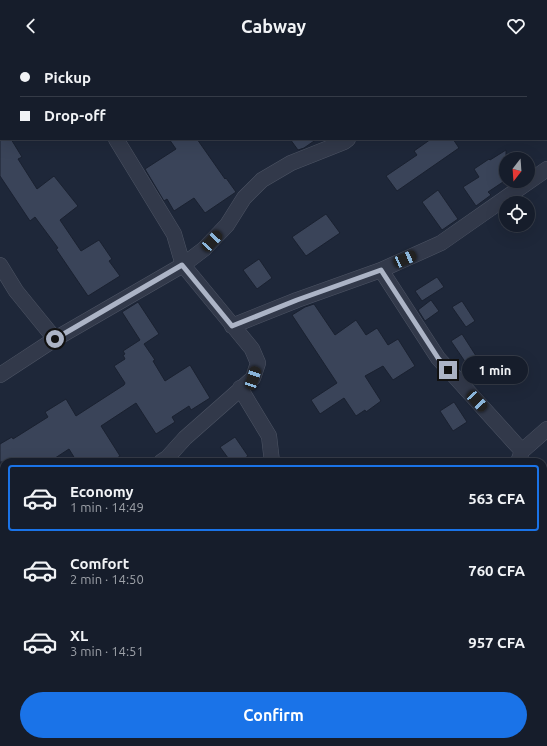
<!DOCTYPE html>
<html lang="en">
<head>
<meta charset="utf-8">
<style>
	:root { --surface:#161d2b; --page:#1f2633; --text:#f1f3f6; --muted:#9ea2a9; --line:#353b47; --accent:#1a73e8 }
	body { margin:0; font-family:Ubuntu,sans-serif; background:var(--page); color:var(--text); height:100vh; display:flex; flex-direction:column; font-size:15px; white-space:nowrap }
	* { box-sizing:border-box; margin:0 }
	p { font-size:13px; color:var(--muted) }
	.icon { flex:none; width:22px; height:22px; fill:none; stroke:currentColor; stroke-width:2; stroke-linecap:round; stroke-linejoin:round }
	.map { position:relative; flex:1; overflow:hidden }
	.details { position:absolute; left:0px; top:406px; width:547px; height:288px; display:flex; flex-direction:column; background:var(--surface); border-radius:12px 12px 0 0; box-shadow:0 4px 16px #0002,0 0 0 1px var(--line) }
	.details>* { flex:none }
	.top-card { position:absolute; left:0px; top:0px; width:547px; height:88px; box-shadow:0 4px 16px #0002,0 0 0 1px var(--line); display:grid; align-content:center; height:88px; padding:0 20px; background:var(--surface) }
	.needle { width:26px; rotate:197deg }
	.tools { position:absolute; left:499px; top:100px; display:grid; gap:8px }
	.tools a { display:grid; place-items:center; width:36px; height:36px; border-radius:50%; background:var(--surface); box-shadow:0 4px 16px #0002,0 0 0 1px var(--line); font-size:20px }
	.end { position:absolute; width:18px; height:18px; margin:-9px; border:5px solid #acb4c6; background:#111; box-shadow:0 0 0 2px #111 }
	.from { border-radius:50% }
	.bubble { position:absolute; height:28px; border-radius:14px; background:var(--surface); box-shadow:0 4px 16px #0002,0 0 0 1px var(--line); font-size:13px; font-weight:700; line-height:28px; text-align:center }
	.car { position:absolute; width:12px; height:24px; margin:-12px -6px; border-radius:5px; box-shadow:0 0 3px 1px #0007; background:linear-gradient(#222 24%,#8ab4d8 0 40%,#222 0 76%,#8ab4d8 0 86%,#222 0) }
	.top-card b { display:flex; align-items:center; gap:14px; height:38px; font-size:15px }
	.top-card b+b { border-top:1px solid var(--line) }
	.top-card i { width:10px; height:10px; background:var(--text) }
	ul { padding:7px 0 0; list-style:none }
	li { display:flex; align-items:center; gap:12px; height:66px; margin:0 8px 6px; padding:0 12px; border:2px solid transparent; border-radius:4px }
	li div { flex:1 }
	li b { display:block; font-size:15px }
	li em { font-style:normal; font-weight:700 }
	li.current { border-color:var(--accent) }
	li>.icon { width:36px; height:36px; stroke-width:1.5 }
	.button { display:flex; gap:8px; margin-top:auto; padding:8px 20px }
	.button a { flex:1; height:46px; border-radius:24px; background:var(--accent); color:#fff; font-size:16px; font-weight:700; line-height:46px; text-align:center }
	header { display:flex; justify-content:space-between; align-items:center; height:52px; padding:0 20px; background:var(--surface); font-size:18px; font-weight:700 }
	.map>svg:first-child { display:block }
	.building { fill:#3a4459; stroke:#1a2130 }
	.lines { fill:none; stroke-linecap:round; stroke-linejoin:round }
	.minor-casing { stroke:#4d5464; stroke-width:16 }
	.minor { stroke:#32394a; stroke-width:15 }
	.route { stroke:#acb4c6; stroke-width:5 }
</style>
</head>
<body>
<header><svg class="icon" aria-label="back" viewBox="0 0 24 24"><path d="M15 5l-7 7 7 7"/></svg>Cabway<svg class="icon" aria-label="heart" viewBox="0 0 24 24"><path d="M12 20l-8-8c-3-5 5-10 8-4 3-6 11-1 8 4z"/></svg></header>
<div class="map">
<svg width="547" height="694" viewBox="0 0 547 694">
	<rect width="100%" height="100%" fill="#1e2739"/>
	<path class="building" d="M0,87H11L22,105L18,107L37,137L54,124L78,154L60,168L81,199L99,188L112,207L109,209L120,224L88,244L56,197L58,196L35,165L30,169L0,124Z
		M169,87H197L225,127L226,126L236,140L205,161L194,146L174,159L167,147L164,149L145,117L176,97Z
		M290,87H317L304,96L298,98Z
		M431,87H453L459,96L397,139L386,124L417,103L414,99Z
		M506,98V128L488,140L491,143L476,154L463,135L479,125L474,117L489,107L490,108Z
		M438,138L458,167L442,178L422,150Z
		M326,162L340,181L306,204L292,185Z
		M259,207L272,226L257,237L243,218Z
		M437,225L444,235L422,249L415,239Z
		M431,248L439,259L425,269L418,258Z
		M462,249L475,269L466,275L452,255Z
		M138,250L159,282L144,292L155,308L153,309L165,329L190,313L210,346L191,358L189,354L172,365L175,370L156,382L136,351L101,374L120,404L111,410H77L69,397L49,410H0V392L12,385L13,387L48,365L45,360L66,347L76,364L124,333L125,331L114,314L125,307L123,303L125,302L123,299L140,288L122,260Z
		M314,252L335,283L356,268L366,283L377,276L388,293L398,287L415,314L393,328L383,314L365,324L381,349L366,360L365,358L356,364L344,346L320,362L311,348L337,331L292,263L305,255Z
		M462,282L478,307L468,314L451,289Z
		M454,350L467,370L453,379L440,359Z
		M235,385L248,404L239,410H231L220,395Z"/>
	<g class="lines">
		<g class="minor-casing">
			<path id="minor" d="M47,0V1
				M205,1L207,0
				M450,1L451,0
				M116,87L174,182L183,213L252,297L258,311L253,326L185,386L167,406L161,410
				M0,213L16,239L55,287
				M381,218L438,306L522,399
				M232,274L297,248L381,218L441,191L547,117
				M0,323L55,287L183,213L204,197L227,173L244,146L262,128L291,111L344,90L348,87
				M240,336L269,384L272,410
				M518,410L522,399L547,377
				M0,507L4,502
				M543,574L547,570
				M315,690V694
				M5,694L11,690"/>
		</g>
		<use href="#minor" class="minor"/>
	</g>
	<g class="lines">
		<path class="route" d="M55,287L182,213L232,274L297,248L381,218L438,306L448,318"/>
	</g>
</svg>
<div class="tools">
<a><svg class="needle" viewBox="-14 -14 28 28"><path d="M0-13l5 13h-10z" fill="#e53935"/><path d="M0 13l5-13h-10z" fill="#9ea2a9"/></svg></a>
<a><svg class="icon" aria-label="locate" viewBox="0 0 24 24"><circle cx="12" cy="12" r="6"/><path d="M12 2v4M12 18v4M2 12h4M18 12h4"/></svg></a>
</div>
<i class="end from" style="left:55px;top:287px"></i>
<i class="end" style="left:448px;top:318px"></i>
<div class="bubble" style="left:462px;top:304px;width:66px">1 min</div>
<i class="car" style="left:212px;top:189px;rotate:43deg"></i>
<i class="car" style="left:405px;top:207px;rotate:66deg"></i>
<i class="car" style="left:253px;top:326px;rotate:18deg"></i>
<i class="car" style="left:477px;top:349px;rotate:137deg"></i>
<div class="top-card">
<b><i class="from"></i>Pickup</b>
<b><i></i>Drop-off</b>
</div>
<section class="details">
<ul>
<li class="current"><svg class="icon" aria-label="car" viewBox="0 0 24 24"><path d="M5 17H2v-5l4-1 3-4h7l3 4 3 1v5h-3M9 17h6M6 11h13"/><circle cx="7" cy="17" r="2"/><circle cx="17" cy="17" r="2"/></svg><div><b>Economy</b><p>1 min · 14:49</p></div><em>563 CFA</em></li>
<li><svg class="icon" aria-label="car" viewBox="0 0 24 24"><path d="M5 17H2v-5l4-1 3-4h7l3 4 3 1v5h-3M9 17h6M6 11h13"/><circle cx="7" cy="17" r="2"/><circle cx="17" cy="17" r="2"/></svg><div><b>Comfort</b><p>2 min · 14:50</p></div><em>760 CFA</em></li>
<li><svg class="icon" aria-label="car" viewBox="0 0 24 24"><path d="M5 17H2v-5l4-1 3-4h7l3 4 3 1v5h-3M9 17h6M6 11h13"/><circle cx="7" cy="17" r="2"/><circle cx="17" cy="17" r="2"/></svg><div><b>XL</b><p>3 min · 14:51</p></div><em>957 CFA</em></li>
</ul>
<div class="button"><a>Confirm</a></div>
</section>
</div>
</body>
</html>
